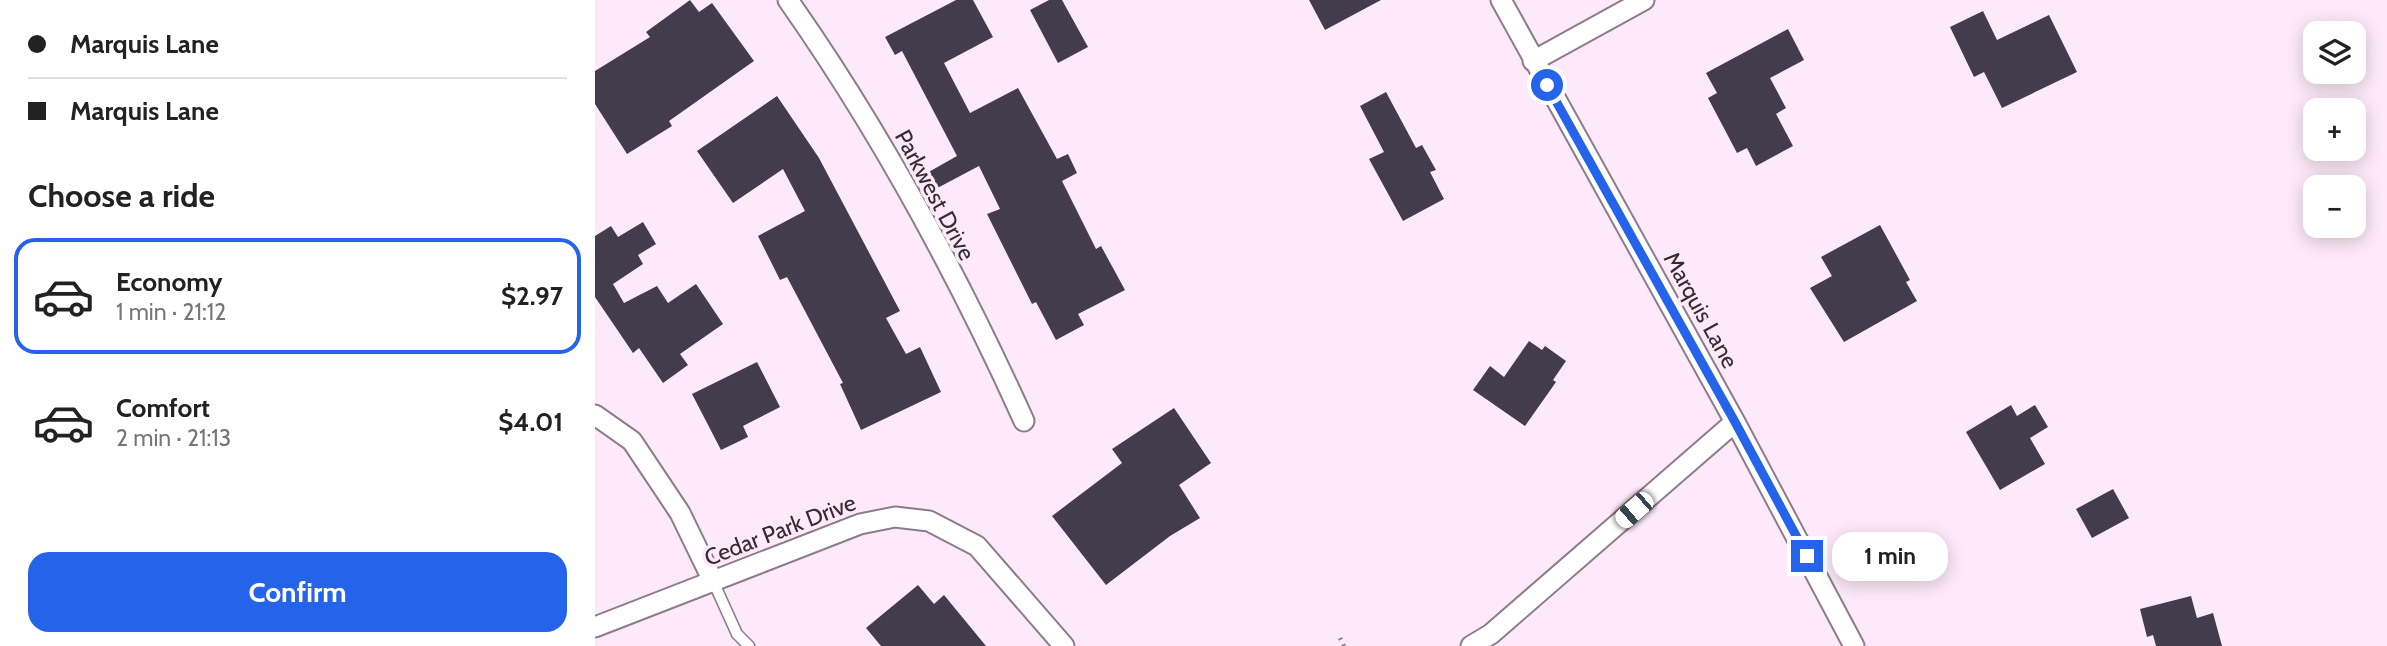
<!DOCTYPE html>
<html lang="en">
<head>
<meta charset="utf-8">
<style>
	:root { --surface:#fff; --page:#f2f2f2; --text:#222; --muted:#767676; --line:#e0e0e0; --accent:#2563eb }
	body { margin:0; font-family:Cabin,sans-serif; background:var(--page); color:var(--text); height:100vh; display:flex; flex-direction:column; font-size:26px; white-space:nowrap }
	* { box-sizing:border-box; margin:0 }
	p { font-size:23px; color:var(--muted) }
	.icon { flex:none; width:38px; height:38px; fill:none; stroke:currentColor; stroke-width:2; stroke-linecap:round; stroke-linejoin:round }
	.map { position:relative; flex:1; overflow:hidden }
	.drawer { display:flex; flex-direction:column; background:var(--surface); width:595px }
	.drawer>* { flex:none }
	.guide { display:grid; align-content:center; height:154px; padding:0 28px; background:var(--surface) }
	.controls { position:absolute; left:1708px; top:21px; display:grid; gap:14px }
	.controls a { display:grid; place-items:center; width:63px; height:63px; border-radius:14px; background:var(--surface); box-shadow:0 4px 18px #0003; font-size:35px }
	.end { position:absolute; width:32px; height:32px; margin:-16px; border:9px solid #2563eb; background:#fff; box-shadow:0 0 0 4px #fff }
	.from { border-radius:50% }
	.bubble { position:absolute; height:49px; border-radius:21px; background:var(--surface); box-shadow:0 4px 18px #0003; font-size:23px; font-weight:700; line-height:49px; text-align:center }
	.car { position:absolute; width:21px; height:42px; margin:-21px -10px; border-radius:9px; box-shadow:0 0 5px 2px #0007; background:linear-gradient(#fff 24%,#345 0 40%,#fff 0 76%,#345 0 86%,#fff 0) }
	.guide b { display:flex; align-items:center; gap:24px; height:66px; font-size:26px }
	.guide b+b { border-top:2px solid var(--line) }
	.guide i { width:18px; height:18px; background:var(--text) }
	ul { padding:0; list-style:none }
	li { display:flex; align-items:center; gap:21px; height:116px; margin:0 14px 10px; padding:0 14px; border:4px solid transparent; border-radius:21px }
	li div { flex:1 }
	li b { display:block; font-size:26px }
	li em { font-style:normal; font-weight:700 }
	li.on { border-color:var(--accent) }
	li>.icon { width:63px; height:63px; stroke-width:1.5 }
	h2 { padding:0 28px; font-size:32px; line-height:84px }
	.button { display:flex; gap:14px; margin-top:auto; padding:14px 28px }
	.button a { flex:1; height:80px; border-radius:21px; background:var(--accent); color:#fff; font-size:28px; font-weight:700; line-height:80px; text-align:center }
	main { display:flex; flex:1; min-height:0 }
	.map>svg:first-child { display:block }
	.building { fill:#433c4d }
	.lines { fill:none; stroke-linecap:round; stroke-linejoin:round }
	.lane-casing { stroke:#8d7c8b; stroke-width:13 }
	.street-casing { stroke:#8d7c8b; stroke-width:23 }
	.path { stroke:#92858f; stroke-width:4.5; stroke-dasharray:2 5; stroke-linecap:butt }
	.lane { stroke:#fff; stroke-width:10 }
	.street { stroke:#fff; stroke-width:19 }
	.route { stroke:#2563eb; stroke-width:9 }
	.labels { text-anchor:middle; stroke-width:7; stroke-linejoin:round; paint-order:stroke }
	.street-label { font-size:23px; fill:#332c32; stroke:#fde9f9 }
</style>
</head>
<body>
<main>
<section class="drawer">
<div class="guide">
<b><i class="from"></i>Marquis Lane</b>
<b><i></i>Marquis Lane</b>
</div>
<h2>Choose a ride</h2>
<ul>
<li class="on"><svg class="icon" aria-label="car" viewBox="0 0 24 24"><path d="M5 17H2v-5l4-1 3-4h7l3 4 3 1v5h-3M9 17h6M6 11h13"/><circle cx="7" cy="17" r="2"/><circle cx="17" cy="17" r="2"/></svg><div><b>Economy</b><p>1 min · 21:12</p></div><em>$2.97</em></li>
<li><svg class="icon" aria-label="car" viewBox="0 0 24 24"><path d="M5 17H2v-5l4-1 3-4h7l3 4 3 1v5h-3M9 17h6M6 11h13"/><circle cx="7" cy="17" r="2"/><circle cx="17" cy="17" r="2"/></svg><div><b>Comfort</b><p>2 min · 21:13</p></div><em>$4.01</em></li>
</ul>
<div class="button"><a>Confirm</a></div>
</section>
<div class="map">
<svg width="1792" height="646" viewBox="0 0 1792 646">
	<rect width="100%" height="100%" fill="#fde9f9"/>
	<path class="building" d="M95,0L104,12L117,3L159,61L74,121L77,126L32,154L0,104V71L55,37L51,32Z
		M361,0H378L398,37L349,63L375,113L423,88L462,159L473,154L482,173L467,181L501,249L506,246L530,290L483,314L489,325L461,340L441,302L437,304L392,214L405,209L384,166L331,194L323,178L362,156L307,51L300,55L290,37Z
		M454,0H467L493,47L463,63L435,10Z
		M714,0H786L730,30Z
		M1388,11L1402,40L1454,15L1482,72L1407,108L1389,72L1379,77L1355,27Z
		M1193,29L1209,60L1175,78L1191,108L1181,114L1198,146L1161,166L1152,148L1142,153L1113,98L1122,93L1111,73Z
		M791,92L821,148L827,145L841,170L835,172L849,199L808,221L774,159L789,152L765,106Z
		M182,96L224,158L305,311L291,318L311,354L325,347L346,392L266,430L245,384L248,383L192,277L185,280L163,236L210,211L188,169L138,203L102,151Z
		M48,222L61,244L43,255L48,264L18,284L29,303L62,286L73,303L101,284L128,324L85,354L93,365L68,383L44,348L38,353L0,297V236L16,226L23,237Z
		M1285,225L1315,280L1311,282L1322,301L1249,342L1215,288L1237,276L1226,257Z
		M934,341L947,350L950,346L971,361L958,380L961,382L930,426L878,390L895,366L909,377Z
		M162,362L185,407L148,426L153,437L126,450L97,394Z
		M1416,405L1422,416L1440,405L1453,427L1435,438L1450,464L1405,490L1371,432Z
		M579,408L616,463L584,485L605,518L575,536L511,585L457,516L527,463L517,449Z
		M1518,489L1534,518L1497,538L1481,509Z
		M323,585L339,604L349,595L391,646H286L271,628Z
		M1596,596L1602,618L1618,613L1627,646H1561L1558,635L1552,637L1545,609Z"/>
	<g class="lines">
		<g class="lane-casing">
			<path id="lane" d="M118,581L142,634L154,646"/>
		</g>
		<g class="street-casing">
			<path id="street" d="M193,0C285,131 363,275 429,421
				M906,0L1140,422L1259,646
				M938,61L1049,0
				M0,415L37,441L85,513L118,581
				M0,627L265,524L300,517L334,521L382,546L469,646
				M876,646L896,634L1140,422"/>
		</g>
		<path class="path" d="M745,638L749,646"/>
		<use href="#lane" class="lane"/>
		<use href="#street" class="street"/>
	</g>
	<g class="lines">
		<path class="route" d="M952,85L1140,422L1212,556"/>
	</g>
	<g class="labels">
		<g class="street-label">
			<text transform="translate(340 195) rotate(62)" y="8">Parkwest Drive</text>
			<text transform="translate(1106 310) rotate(61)" y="8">Marquis Lane</text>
			<text transform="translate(185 530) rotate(-21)" y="8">Cedar Park Drive</text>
		</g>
	</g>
</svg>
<div class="controls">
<a><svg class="icon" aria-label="layers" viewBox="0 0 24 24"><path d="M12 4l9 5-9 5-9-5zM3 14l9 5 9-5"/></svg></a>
<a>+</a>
<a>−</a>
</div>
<i class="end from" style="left:952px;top:85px"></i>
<i class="end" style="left:1212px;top:556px"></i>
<div class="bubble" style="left:1237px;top:532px;width:116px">1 min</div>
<i class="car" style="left:1039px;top:510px;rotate:229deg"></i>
</div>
</main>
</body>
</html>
